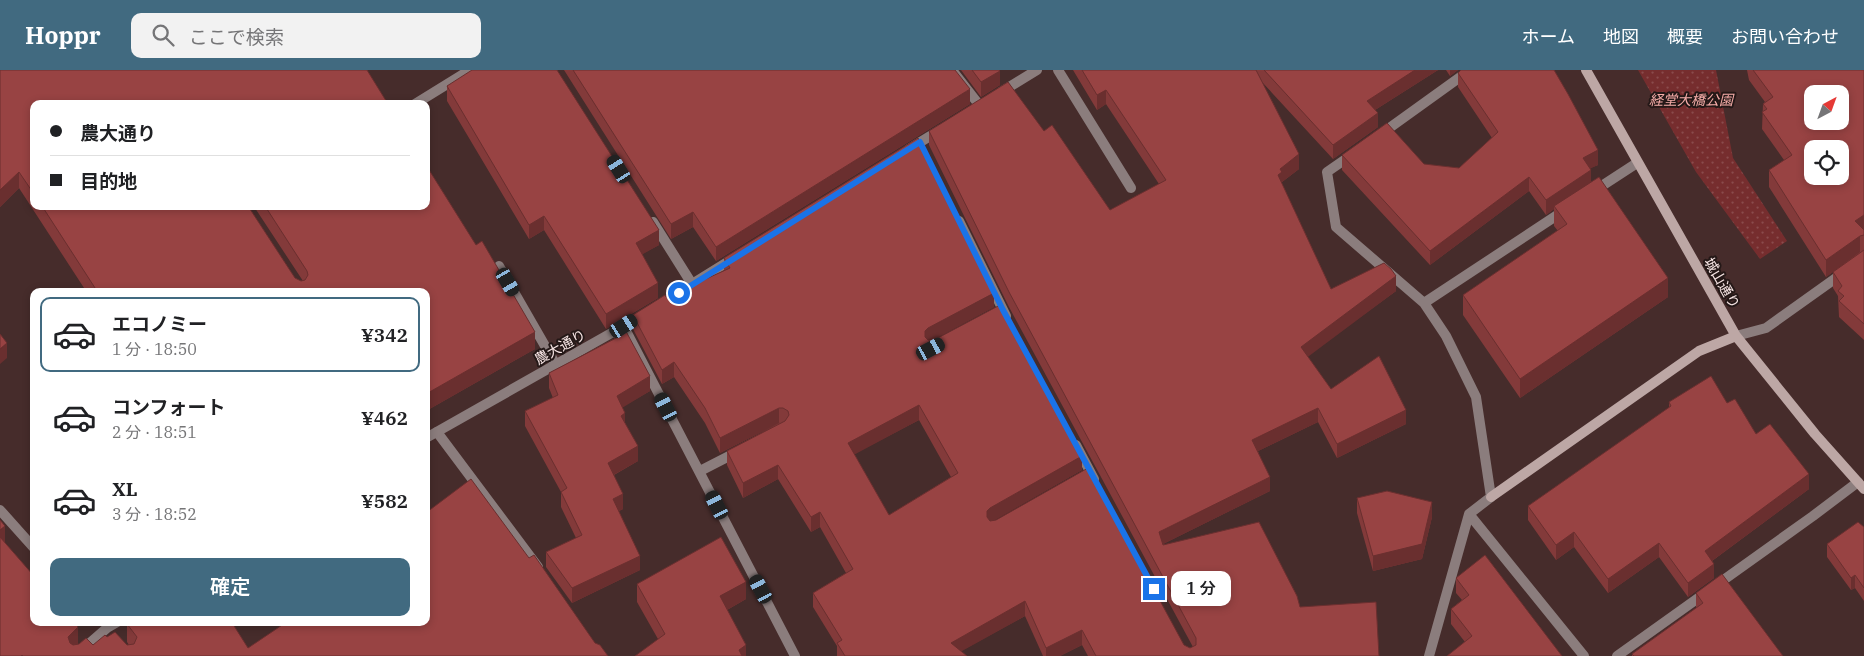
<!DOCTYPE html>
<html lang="ja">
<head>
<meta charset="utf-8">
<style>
	:root { --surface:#fff; --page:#f2f2f2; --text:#202124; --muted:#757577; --line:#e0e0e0; --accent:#416a80 }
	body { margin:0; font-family:"IBM Plex Serif","Noto Sans JP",serif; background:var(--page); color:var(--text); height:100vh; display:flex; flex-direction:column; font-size:19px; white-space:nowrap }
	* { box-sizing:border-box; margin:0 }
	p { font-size:16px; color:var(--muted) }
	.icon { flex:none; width:28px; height:28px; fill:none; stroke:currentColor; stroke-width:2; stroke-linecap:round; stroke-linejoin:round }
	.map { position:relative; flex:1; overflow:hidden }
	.drawer { position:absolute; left:30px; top:218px; width:400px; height:338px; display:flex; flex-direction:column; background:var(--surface); border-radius:10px; box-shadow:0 2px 8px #0003 }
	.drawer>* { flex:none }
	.hud { position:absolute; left:30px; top:30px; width:400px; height:110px; border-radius:10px; box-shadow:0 2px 8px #0003; display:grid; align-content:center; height:110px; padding:0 20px; background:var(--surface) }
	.needle { width:32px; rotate:41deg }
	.controls { position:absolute; left:1804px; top:15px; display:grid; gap:10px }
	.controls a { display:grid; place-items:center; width:45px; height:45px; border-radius:10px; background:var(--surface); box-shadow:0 2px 8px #0003; font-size:25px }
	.end { position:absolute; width:22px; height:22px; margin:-11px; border:6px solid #1a73e8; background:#fff; box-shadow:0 0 0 2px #fff }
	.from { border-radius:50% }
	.bubble { position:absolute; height:35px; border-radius:10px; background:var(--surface); box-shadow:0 2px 8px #0003; font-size:16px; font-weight:600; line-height:35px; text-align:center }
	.car { position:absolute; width:15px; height:30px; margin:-15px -8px; border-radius:6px; box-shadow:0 0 4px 1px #0007; background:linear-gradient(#222 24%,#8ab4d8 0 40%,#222 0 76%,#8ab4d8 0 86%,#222 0) }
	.hud b { display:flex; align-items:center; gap:18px; height:48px; font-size:19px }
	.hud b+b { border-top:1px solid var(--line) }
	.hud i { width:12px; height:12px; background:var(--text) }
	ul { padding:9px 0 0; list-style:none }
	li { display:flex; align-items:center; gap:15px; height:75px; margin:0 10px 8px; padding:0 10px; border:2px solid transparent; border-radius:10px }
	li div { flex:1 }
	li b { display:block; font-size:19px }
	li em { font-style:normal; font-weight:600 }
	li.current { border-color:var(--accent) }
	li>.icon { width:45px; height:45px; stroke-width:1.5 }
	.action { display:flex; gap:10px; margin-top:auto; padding:10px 20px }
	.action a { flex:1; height:58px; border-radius:10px; background:var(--accent); color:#fff; font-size:20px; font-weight:600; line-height:58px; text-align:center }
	header { display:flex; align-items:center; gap:30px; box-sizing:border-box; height:70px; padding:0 25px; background:var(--accent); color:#fff }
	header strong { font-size:24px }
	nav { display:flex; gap:28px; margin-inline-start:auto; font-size:18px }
	.search { width:350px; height:45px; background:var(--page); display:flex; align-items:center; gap:12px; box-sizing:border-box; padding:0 18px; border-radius:10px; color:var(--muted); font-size:19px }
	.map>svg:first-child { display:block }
	.park { fill:url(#park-dots) }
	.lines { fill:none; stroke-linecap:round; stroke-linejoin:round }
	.lane { stroke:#8b7d7d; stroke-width:10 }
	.street { stroke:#8b7d7d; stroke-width:10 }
	.secondary { stroke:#bda7a5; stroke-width:10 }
	.wall { fill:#833a3a; fill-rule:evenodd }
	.shaded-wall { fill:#6a2f2f }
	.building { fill:#984343; stroke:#6a2f2f; fill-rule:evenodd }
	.route { stroke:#1a73e8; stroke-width:6 }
	.labels { text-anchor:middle; stroke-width:4; stroke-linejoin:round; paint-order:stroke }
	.park-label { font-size:14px; font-style:italic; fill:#f7ada9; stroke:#241817 }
	.street-label { font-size:14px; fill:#f8e6e5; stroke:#241817 }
</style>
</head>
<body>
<header>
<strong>Hoppr</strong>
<div class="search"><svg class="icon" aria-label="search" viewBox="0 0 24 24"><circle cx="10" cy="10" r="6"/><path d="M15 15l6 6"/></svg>ここで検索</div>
<nav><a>ホーム</a><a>地図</a><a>概要</a><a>お問い合わせ</a></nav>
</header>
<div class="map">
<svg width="1864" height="586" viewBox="0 0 1864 586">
	<defs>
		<pattern id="park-dots" width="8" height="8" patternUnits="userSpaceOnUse" patternTransform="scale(1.25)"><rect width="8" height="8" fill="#762d2e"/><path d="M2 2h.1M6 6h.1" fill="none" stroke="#8a4b4c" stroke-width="1.8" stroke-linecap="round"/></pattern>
	</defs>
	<rect width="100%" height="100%" fill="#462c2b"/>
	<path class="park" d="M1638,0H1716L1733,88L1787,171L1760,189L1696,102Z"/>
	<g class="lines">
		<path class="lane" d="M952,0L980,36
			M1058,0L1131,118
			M415,34L470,0
			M653,152L692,214
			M499,196L556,295
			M437,362L538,497
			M700,401L739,381
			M1617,586L1813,446L1858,412"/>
		<path class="street" d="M1001,22L1037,0
			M1381,64L1470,0
			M909,79L940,60
			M1353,84L1327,102L1336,157L1424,233L1446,266L1476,327L1491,427L1469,444L1429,586
			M1594,121L1637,93
			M959,151L1006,246
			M676,224L734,188
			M1424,233L1565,140
			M624,257L795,586
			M1736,266L1766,258L1864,188
			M426,368L645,244
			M1076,375L1094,409
			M0,440L34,478
			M1469,444L1584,586
			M75,586L107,558L119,551"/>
		<path class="secondary" d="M1586,0L1736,266L1815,364L1864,419
			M1491,427L1699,281L1736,266"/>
	</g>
	<path class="wall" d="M0,0L34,34V136H248L295,208L301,211H303L255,138V136H426L535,279L426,341V221H86L19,118L0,137Z
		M564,0H955L970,34L716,191L693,157L671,169Z
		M961,0H999L1000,15L981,27Z
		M1073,0H1438L1375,40L1378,57L1333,89L1262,12L1299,99L1282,112V114L1331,219L1396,221L1307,286L1331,319L1406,354L1337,388L1318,352L1258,381L1270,421L1163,474L1300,537L1379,586H1088L1082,575L1060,586H1043L1025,546L961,581L967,586H837V576L813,537V523L846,503L820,457L811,462L778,409L743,428L727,395V381L781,352L779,353L720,383L705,353L674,307L662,314L633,259V245L666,227L724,201V188L994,237L932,270L1082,400L994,450L1184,575L1190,578L1193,577L1009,237L929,75V61H1044L1110,140L1159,114L1106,34L1097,40ZM919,350L951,407L889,445L854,384Z
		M1446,0H1458L1450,6Z
		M1747,0H1864V270L1839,247L1838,226L1833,218V202L1860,182L1826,207L1769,117V100L1784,90L1762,59L1763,34L1765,32L1749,10Z
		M1458,3L1598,95L1590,98L1591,112L1668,227L1520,328L1463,245V225L1558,161L1554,156V139L1546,145L1529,121L1430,195L1342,100V85L1459,98L1492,68L1458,17Z
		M447,16L659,175L642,184L658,228L606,259L544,160L529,169L447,31Z
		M621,252L650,321L622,337L625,353L638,391L614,405L623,439L619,441L640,500L572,533L546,497V482L576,468L561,437V422L525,356V341L553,328L549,318V303L614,269V256Z
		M1669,332L1727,333L1809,419L1712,491L1714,508L1688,527L1659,487L1608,523L1574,477L1556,490L1528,450V436L1669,338Z
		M1357,428L1432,447L1422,489L1373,501L1357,443Z
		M427,442L529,488L595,573L608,586H0L5,473L78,574L93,575L107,567L127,575H129L127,572V554L248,578L426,551Z
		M1864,457V531L1855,518L1851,520L1827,487V474Z
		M1456,508L1562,586L1465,572L1451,554V539L1462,530L1456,523Z
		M637,514L746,529L727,540L746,586L658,569L637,532Z
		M1696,523L1783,586H1632V584L1696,538Z"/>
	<path class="shaded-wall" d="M1415,0H1438L1367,45V31Z
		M1450,0H1458L1450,6Z
		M1000,1V15L981,27V12Z
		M970,19V34L716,191V177Z
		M1106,20V34L1097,40V25Z
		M1378,43V57L1333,89V75Z
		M1598,80V95L1583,102V88Z
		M1299,84V99L1282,112V117L1278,105L1280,99Z
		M1591,100V115L1554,136V139L1546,145V130Z
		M19,102V118L0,137V120Z
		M1529,107V121L1430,195V181Z
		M693,142V157L671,169V154Z
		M1864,145V161L1855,151Z
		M544,146V160L529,169V155Z
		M659,160V175L636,188V173Z
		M1860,166V182L1826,207V190Z
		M1396,206V221L1301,292V277Z
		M1668,208V227L1520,328V309Z
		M658,213V228L606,259V244Z
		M994,223V237L928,273L925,276V261L928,258Z
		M535,262V279L426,341V324Z
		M7,273V288L0,294V279Z
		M674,292V307L662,314V300Z
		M650,306V321L617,341V326Z
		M919,335V350L848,388V373Z
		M779,338V353L720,383V368Z
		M1318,338V352L1252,384V370Z
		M1406,340V354L1337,388V374Z
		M625,343V358L621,346Z
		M638,376V391L608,408V393Z
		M1082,386V400L990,453L987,456V441L990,438Z
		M778,395V409L743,428V413Z
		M1809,404V419L1705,496V481Z
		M1270,407V421L1159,476V462Z
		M623,424V439L613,444V429Z
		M1432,432V447L1422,489L1373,501V486Z
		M820,442V457L811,462V447Z
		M5,456V473L0,477V460Z
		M1574,462V477L1556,490V475Z
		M1659,473V487L1608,523V509Z
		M640,486V500L572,533V518Z
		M1714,494V508L1688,527V513Z
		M1855,505V518L1851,520V508Z
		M746,512V529L720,544V526Z
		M1025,531V546L953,586L951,573Z
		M78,557V575L68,584V567Z
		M1082,560V575L1060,586H1046V578Z
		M746,575V586H739V580Z"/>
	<path class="building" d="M0,0H367L388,34H34V124L19,102L0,120Z
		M472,0H557L659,160L636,173L658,213L606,244L544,146L529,155L447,16Z
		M573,0H955L970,19L716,177L693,142L671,154Z
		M972,0H999L1000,1L981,12Z
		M1082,0H1256L1299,84L1280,99L1282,102L1278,105L1331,219L1384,193L1391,199L1396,206L1301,277L1331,319L1379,286L1406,340L1337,374L1318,338L1252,370L1270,407L1159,462L1163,475L1259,452L1297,526L1300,537L1376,532L1379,586H1096L1082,560L1046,578L1025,531L951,573L967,586H845L837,573L842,570L813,523L853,499L820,442L811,447L778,395L743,413L727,381L785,351L789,345L788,341L783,338H779L720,368L705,338L674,292L662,300L633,245L665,225L666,227L730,198L724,188L918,68L994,223L928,258L925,261V267L928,270H934L1000,235L1082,386L990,438L987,441V447L990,451L996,450L1088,398L1184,575L1190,578L1196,575V568L1009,222L929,61L1008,12L1044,61L1052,55L1110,140L1166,110L1106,20L1097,25ZM919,335L958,403L889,445L848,373Z
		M1264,0H1415L1367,31L1378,43L1333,75Z
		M1461,0H1554L1568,24L1598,80L1583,88L1591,100L1546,130L1529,107L1430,181L1342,85L1387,53L1424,94L1459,98L1498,62L1458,3Z
		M1753,0H1864V145L1855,151L1864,160V165L1860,166L1826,190L1769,100L1792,85L1762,42L1767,39L1763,34L1773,27ZM1812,24H1840V51H1812ZM1812,79H1840V106H1812Z
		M426,95L476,175L482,171L535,262L426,324V221H97L42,136H248L295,208L301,211L305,210L308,205L307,201L265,136H426Z
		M1599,107L1668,208L1520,309L1463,225L1567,154L1554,136Z
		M1864,180V254L1839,231L1844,226L1838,221L1842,216L1833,202Z
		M621,252L650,306L617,326L625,343L621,346L638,376L608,393L623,424L613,429L640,486L572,518L546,482L582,465L561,422L567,418L525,341L558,325L549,303L620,266L614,256Z
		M0,264L7,273L0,279Z
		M1711,306L1727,333L1735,329L1756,364L1770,354L1809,404L1705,481L1714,494L1688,513L1659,473L1608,509L1574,462L1556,475L1528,436L1671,336L1669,332Z
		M471,409L529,488L534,485L595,573L600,575L608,586H23L22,585L21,586H0V467L34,506V551H72L78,557L68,567L70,573L73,575L79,574L86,568L93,575L105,565L107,567L115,562L127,575L134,574L137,567L127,554L132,551H231L248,578L288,551H426V441L427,442Z
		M1387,421L1432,432L1422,474L1373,486L1357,428Z
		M0,450L5,456L0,460Z
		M1858,452L1864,457V518L1855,505L1851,508L1827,474Z
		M721,467L746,512L720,526L746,575L739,580L742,586H635L665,564L637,514Z
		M1485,485L1562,586H1447L1472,566L1451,539L1469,525L1456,508Z
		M1722,504L1783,586H1634L1632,584L1703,533L1696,523Z"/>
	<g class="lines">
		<path class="route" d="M679,223L920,72L1003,240L1154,519"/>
	</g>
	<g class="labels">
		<g class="park-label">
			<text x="1691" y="35">経堂大橋公園</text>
		</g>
		<g class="street-label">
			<text transform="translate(1722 213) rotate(60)" y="5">城山通り</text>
			<text transform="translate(560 277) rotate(-29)" y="5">農大通り</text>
		</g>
	</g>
</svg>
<div class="controls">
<a><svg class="needle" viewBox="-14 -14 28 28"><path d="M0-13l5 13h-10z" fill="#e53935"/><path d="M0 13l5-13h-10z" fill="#757577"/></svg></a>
<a><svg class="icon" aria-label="locate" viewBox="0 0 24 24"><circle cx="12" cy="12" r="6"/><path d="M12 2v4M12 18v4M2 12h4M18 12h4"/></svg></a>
</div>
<i class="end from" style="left:679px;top:223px"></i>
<i class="end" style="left:1154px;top:519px"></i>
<div class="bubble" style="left:1171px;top:501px;width:60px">1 分</div>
<i class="car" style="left:619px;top:99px;rotate:328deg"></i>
<i class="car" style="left:508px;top:212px;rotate:150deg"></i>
<i class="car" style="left:624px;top:256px;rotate:58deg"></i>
<i class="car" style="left:931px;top:279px;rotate:62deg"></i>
<i class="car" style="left:666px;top:337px;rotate:333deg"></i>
<i class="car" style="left:717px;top:435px;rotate:333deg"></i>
<i class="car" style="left:761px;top:519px;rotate:332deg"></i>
<div class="hud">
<b><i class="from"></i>農大通り</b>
<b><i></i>目的地</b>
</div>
<section class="drawer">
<ul>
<li class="current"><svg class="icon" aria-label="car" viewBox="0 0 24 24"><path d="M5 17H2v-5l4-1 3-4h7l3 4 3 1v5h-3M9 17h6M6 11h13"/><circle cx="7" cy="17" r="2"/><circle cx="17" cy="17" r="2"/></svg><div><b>エコノミー</b><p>1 分 · 18:50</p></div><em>¥342</em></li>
<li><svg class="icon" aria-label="car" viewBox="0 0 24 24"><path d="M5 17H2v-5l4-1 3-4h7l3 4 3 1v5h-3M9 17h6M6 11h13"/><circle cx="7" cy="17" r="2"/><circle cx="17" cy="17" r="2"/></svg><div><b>コンフォート</b><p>2 分 · 18:51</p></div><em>¥462</em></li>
<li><svg class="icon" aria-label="car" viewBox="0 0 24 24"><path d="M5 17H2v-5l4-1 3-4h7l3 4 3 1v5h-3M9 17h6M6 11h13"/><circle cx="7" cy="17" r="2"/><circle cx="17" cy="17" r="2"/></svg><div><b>XL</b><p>3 分 · 18:52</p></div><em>¥582</em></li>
</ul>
<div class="action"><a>確定</a></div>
</section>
</div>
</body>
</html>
